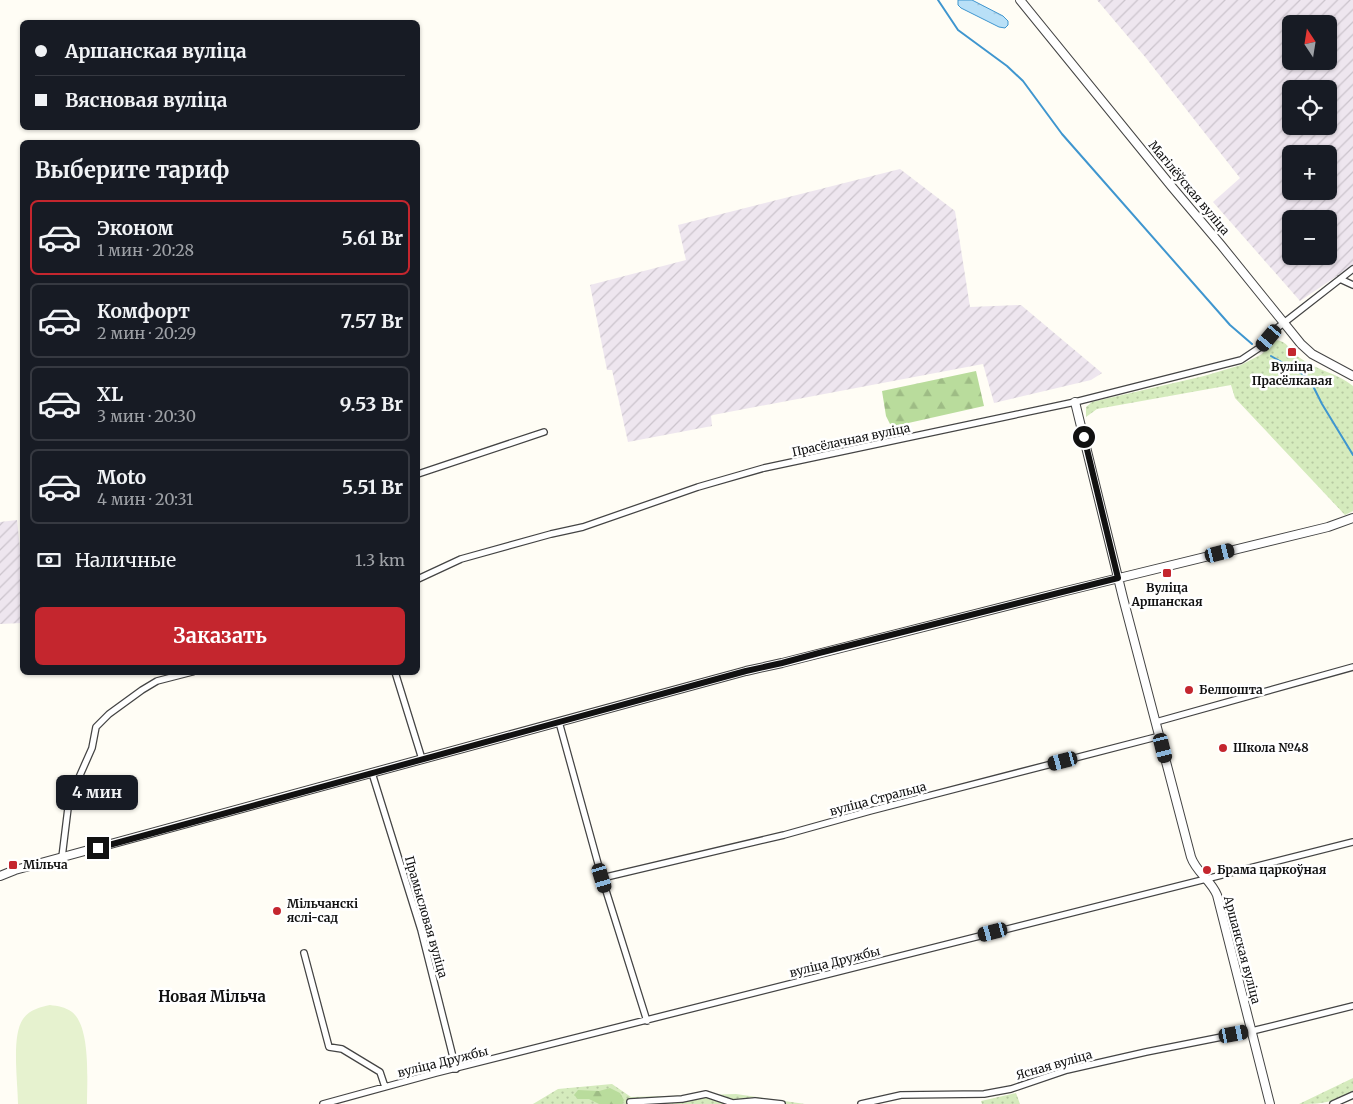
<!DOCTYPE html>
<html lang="ru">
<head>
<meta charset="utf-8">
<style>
	:root { --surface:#171b24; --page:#242831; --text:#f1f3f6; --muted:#9ea1a6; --line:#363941; --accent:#c4262e }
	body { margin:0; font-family:Merriweather,serif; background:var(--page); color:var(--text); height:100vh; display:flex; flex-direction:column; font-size:19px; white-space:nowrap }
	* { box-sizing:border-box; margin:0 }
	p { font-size:16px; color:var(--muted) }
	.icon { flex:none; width:28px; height:28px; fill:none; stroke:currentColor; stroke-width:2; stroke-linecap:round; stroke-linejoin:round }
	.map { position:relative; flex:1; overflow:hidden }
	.sheet { position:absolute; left:20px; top:140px; width:400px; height:535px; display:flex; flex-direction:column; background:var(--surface); border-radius:8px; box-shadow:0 1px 4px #0004 }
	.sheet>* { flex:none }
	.banner { position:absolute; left:20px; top:20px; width:400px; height:110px; border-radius:8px; box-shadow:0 1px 4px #0004; display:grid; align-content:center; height:110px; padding:0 15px; background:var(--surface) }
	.needle { width:32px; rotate:348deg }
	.fabs { position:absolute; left:1282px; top:15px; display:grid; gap:10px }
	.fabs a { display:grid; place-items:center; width:55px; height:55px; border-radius:8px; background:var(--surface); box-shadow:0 1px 4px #0004; font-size:25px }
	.end { position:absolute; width:22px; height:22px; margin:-11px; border:6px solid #111; background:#fff; box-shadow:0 0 0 2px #fff }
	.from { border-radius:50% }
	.bubble { position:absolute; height:35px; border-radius:8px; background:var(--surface); box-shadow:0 1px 4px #0004; font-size:16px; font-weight:700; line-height:35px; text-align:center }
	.car { position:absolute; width:15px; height:30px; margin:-15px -8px; border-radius:6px; box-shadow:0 0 4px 1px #0007; background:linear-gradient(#222 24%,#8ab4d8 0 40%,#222 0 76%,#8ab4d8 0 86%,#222 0) }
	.banner b { display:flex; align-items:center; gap:18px; height:48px; font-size:19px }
	.banner b+b { border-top:1px solid var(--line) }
	.banner i { width:12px; height:12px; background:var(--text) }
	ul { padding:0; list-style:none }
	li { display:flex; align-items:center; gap:15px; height:75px; margin:0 10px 8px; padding:0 5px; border:2px solid var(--line); border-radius:8px }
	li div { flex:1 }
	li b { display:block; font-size:19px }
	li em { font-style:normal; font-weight:700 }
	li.current { border-color:var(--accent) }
	li>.icon { width:45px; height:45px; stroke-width:1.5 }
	h2 { padding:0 15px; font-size:22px; line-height:60px }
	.pay { display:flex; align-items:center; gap:12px; height:55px; padding:0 15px; font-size:19px }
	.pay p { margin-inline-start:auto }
	.button { display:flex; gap:10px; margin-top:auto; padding:10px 15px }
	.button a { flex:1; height:58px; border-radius:8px; background:var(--accent); color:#fff; font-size:20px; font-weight:700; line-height:58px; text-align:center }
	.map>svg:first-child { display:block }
	.industrial { fill:url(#industrial-furrows); fill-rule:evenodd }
	.grass { fill:url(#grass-dots) }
	.forest { fill:url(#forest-firs) }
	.pitch { fill:#e6f2cf }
	.water { fill:url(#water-ripples); stroke:#3f96cf }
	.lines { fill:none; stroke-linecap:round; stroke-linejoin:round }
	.stream { stroke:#3f96cf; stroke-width:2 }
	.minor-casing { stroke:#444; stroke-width:8 }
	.tertiary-casing { stroke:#444; stroke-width:10 }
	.minor { stroke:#fff; stroke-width:5.5 }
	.tertiary { stroke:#fff; stroke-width:8 }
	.route { stroke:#111; stroke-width:6 }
	.poi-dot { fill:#c4262e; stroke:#fff; stroke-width:2 }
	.labels { text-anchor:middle; stroke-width:5; stroke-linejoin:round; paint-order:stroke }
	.street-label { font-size:12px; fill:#111; stroke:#fff }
	.poi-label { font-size:12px; font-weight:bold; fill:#111; stroke:#fff; text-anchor:start }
	.quarter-label { font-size:15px; font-weight:bold; fill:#111; stroke:#fff }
</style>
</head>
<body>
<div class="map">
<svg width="1353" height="1104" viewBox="0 0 1353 1104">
	<defs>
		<pattern id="industrial-furrows" width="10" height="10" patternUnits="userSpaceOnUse" patternTransform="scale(1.25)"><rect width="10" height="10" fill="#eee6ef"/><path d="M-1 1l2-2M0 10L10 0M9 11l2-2" fill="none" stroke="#cbc4cc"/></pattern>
		<pattern id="grass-dots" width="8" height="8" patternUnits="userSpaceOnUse" patternTransform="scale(1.25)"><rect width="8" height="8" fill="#d5ebbd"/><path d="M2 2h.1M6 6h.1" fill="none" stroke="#b6c8a1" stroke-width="1.8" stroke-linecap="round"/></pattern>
		<pattern id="forest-firs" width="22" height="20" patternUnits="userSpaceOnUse" patternTransform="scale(1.25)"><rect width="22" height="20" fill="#b9dc9c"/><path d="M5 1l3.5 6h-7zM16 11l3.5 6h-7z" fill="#9ebc85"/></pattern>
		<pattern id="water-ripples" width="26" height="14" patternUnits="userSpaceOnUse" patternTransform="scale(1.25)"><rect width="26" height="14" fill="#b9e0f7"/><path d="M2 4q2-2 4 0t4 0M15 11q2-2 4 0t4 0" fill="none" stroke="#9ebfd3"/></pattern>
	</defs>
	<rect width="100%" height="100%" fill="#fffdf5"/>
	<path class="industrial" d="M1097,0H1353V265L1300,301L1213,202L1240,178L1146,58ZM1291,24H1329V61H1291ZM1291,89H1329V126H1291ZM1291,154H1329V191H1291ZM1291,219H1329V256H1291Z
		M900,169L955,211L970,307L1021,305L1102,373L1091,380L994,403L983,364L713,415L711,416L712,426L628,442L612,370H607L590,285L686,260L678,225Z
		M17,520L22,567V623L0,624V522Z"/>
	<path class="grass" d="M1275,340C1287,340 1291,352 1300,358C1316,370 1337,373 1353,386V511L1345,515L1235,398L1231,385L1097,409L1086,417V407L1092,402L1204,376L1241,365L1262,354Z
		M1353,1078V1091C1332,1103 1322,1104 1299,1104Z
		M612,1084L631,1097L736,1094L805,1104H533L558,1089Z
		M1016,1093L1020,1104H982L981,1101Z"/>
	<path class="forest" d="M976,371L984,406L895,426L890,424L886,416L882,391Z
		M610,1088L620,1093L624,1100L622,1104H599L589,1099H578L574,1095L578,1090L599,1091Z"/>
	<path class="pitch" d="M50,1005C58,1006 65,1007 72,1012C91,1027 87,1081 87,1104H18C18,1083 11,1036 23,1019C29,1010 40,1007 50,1005Z"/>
	<path class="water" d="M958,0H972L1003,16L1008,21V25L1005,28L999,27L961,8L958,5Z"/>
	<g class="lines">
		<path class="stream" d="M938,0L958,30L1007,66L1023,81L1062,134L1230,325L1252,344
			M1271,356L1304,375L1311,382L1322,404L1353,455"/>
		<g class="minor-casing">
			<path id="minor" d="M1340,279L1353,285
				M418,474L544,432
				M418,579L461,559L551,534L583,527L698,487L764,468L1075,402L1241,360L1262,346L1276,329L1353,269
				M395,672L422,759
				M559,722L602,878L647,1021
				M1156,722L1353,667
				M372,773L421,930L456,1069
				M62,857L69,800L92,748L96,727L109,714L142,690L157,681L192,672
				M602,878L784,835L870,811L1160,736
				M304,953L329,1047L342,1049L380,1072L385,1087
				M630,1102L682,1099L706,1094L733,1103L755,1101L782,1104
				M323,1104L436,1073L1353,842
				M861,1104L901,1095L984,1094L1011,1089L1067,1070L1146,1052L1252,1031L1353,1006
				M1333,1104L1353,1095"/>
		</g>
		<g class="tertiary-casing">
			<path id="tertiary" d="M1020,0L1172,187L1221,245L1301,344L1312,354L1353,376
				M1075,402L1123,598L1191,857C1196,872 1211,880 1217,895L1270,1104
				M0,876L15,870L746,671L782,663L1066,591L1328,527L1353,518"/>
		</g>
		<use href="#minor" class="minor"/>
		<use href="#tertiary" class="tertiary"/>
	</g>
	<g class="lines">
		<path class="route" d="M98,848L746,671L782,663L819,653L1118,578L1084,437"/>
	</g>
	<g class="poi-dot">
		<rect x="1287" y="347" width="10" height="10" rx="2.5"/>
		<rect x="1162" y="568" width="10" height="10" rx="2.5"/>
		<circle cx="1189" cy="690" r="5"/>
		<circle cx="1223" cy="748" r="5"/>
		<rect x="8" y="860" width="10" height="10" rx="2.5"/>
		<circle cx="1207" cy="870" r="5"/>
		<circle cx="277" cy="911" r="5"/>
	</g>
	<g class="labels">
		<g class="street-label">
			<text transform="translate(1189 188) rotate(50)" y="4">Магілёўская вуліца</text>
			<text transform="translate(851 440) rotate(-12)" y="4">Прасёлачная вуліца</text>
			<text transform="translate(878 799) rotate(-15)" y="4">вуліца Стральца</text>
			<text transform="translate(426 917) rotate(74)" y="4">Прамысловая вуліца</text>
			<text transform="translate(1242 950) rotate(75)" y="4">Аршанская вуліца</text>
			<text transform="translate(835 962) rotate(-14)" y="4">вуліца Дружбы</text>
			<text transform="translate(443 1062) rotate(-14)" y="4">вуліца Дружбы</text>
			<text transform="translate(1054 1065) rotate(-16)" y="4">Ясная вуліца</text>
		</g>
		<g class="poi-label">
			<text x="1292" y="371" text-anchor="middle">Вуліца<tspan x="1292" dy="14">Прасёлкавая</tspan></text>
			<text x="1167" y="592" text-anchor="middle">Вуліца<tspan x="1167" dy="14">Аршанская</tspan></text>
			<text x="1199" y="694">Белпошта</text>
			<text x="1233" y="752">Школа №48</text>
			<text x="23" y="869">Мільча</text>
			<text x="1217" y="874">Брама царкоўная</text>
			<text x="287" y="908">Мільчанскі<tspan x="287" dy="14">яслі-сад</tspan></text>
		</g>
		<g class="quarter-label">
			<text x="212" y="1002">Новая Мільча</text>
		</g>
	</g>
</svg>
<div class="fabs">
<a><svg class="needle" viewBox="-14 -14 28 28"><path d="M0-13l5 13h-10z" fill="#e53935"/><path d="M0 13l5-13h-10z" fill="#9ea1a6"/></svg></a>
<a><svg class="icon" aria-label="locate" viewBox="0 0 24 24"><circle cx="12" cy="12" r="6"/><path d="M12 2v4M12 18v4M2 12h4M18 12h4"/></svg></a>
<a>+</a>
<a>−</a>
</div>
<i class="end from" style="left:1084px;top:437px"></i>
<i class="end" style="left:98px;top:848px"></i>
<div class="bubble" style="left:56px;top:775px;width:82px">4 мин</div>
<i class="car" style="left:1269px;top:338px;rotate:220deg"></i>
<i class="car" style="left:1220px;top:553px;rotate:76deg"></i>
<i class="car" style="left:1163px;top:748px;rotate:166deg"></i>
<i class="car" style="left:1063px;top:761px;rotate:255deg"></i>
<i class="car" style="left:602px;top:878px;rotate:163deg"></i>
<i class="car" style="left:993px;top:932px;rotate:255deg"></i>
<i class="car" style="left:1234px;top:1034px;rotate:79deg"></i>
<div class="banner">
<b><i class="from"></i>Аршанская вуліца</b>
<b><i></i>Вясновая вуліца</b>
</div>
<section class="sheet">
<h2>Выберите тариф</h2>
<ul>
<li class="current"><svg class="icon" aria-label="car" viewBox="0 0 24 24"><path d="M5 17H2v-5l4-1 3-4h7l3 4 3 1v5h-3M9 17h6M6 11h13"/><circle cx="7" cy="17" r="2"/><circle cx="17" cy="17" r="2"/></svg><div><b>Эконом</b><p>1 мин · 20:28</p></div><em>5.61 Br</em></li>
<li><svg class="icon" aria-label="car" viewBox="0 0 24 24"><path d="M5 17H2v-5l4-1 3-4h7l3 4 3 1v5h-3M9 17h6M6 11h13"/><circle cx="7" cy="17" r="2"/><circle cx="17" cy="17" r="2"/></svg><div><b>Комфорт</b><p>2 мин · 20:29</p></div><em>7.57 Br</em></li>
<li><svg class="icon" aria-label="car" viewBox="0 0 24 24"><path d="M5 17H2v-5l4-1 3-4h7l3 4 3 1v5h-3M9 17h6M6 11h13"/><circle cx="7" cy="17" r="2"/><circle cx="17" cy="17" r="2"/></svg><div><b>XL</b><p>3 мин · 20:30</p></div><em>9.53 Br</em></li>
<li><svg class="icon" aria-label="car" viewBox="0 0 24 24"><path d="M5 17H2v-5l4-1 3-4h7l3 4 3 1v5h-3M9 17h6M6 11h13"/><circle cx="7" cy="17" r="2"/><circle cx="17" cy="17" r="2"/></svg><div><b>Moto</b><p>4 мин · 20:31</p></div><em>5.51 Br</em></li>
</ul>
<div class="pay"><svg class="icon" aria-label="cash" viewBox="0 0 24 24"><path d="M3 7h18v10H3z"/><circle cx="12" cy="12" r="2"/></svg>Наличные<p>1.3 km</p></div>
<div class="button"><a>Заказать</a></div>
</section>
</div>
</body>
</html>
